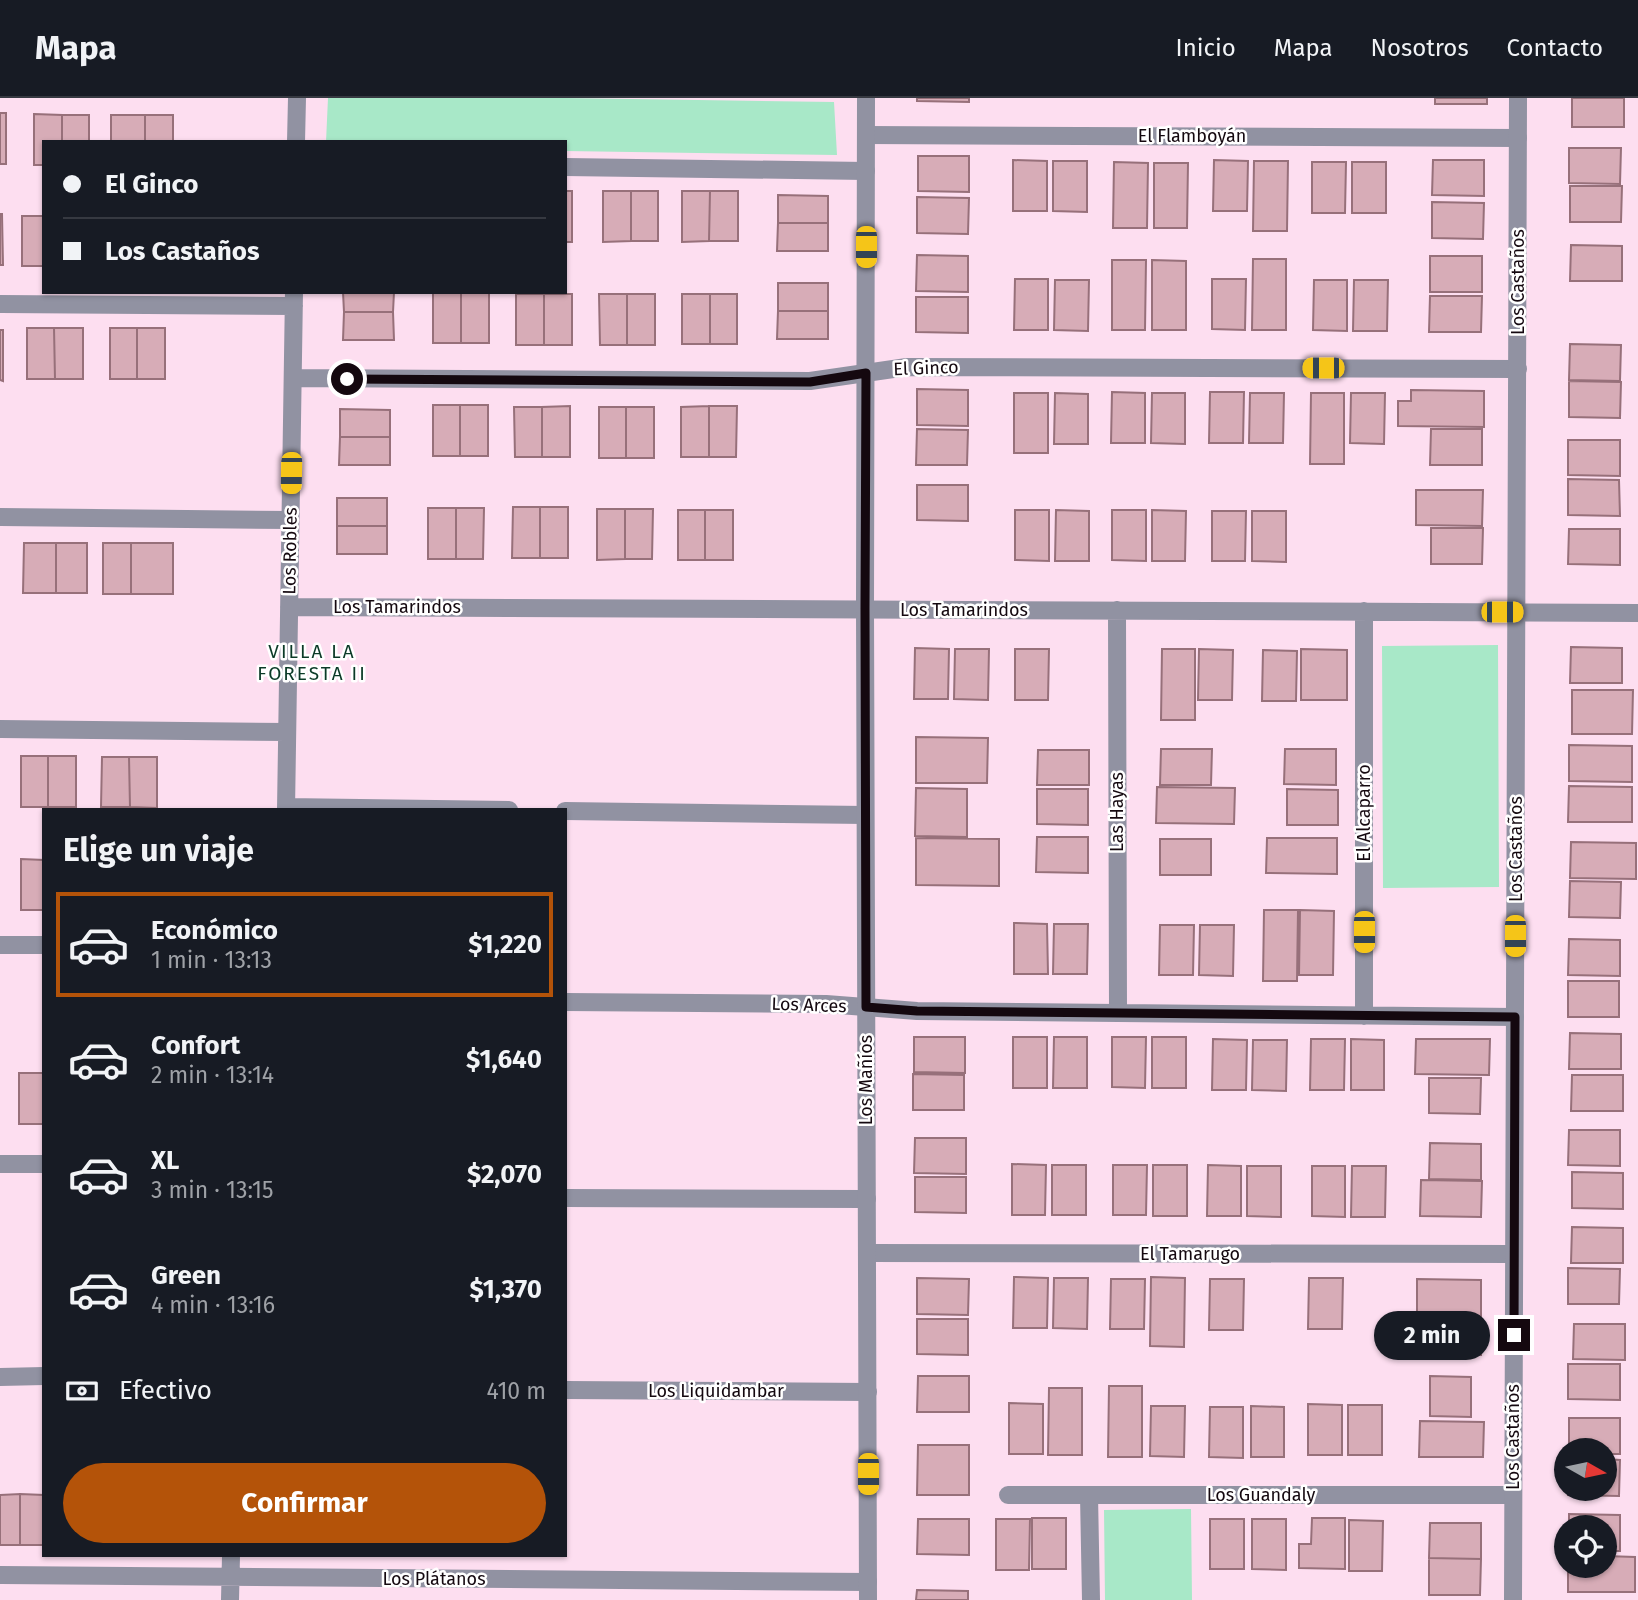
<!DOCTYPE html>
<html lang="es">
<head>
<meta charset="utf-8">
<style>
	:root { --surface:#171b24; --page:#242831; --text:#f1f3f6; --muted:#9ea1a6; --line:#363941; --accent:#b45309 }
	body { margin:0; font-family:"Fira Sans",sans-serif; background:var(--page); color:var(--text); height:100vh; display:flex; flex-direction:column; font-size:26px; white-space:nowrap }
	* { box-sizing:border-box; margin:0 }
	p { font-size:23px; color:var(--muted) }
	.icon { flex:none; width:38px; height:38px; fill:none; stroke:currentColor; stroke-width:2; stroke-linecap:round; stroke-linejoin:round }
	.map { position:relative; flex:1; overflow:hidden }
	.side { position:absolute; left:42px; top:710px; width:525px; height:749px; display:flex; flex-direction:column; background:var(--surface); border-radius:0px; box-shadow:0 2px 5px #0004 }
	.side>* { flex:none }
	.banner { position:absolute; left:42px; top:42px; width:525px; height:154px; border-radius:0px; box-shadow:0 2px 5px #0004; display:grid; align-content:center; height:154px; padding:0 21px; background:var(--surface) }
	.needle { width:46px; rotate:99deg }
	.fabs { position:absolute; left:1554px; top:1340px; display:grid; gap:14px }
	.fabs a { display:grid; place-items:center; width:63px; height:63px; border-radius:50%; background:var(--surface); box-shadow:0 2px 5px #0004; font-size:35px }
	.end { position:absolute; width:32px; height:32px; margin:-16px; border:9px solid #14080f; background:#fff; box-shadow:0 0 0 4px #fff }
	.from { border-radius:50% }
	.bubble { position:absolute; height:49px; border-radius:24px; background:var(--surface); box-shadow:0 2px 5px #0004; font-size:23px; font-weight:700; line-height:49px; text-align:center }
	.car { position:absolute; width:21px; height:42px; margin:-21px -10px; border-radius:9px; box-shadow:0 0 5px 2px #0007; background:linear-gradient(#f5c518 24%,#345 0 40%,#f5c518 0 76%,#345 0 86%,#f5c518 0) }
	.banner b { display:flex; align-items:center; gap:24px; height:66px; font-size:26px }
	.banner b+b { border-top:2px solid var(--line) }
	.banner i { width:18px; height:18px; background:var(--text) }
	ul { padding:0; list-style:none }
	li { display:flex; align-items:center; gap:21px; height:105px; margin:0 14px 10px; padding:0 7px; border:4px solid transparent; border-radius:0px }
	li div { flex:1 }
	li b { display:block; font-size:26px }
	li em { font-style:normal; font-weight:700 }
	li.current { border-color:var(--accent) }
	li>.icon { width:63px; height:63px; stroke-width:1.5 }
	h2 { padding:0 21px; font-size:32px; line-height:84px }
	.pay { display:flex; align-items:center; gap:18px; height:77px; padding:0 21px; font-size:26px }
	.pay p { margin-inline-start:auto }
	.action { display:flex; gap:14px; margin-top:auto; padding:14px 21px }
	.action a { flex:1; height:80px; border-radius:42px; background:var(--accent); color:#fff; font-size:28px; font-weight:700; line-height:80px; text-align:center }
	header { display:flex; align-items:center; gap:42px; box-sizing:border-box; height:98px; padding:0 35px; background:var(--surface); border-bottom:2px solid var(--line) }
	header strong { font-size:33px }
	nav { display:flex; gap:38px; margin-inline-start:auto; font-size:24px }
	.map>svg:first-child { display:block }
	.green { fill:#a8e8c8 }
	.building { fill:#d7acb7; stroke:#97707a; stroke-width:2 }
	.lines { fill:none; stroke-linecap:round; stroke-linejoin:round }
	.minor { stroke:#9192a2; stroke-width:18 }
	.tertiary { stroke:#9192a2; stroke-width:18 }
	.route { stroke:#14080f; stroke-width:9 }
	.labels { text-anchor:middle; stroke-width:5; stroke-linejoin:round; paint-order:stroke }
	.street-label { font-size:18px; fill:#14080f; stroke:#fff }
	.neighbourhood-label { font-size:19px; letter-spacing:2px; fill:#0b3a27; stroke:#fff }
</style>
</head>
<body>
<header>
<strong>Mapa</strong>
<nav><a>Inicio</a><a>Mapa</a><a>Nosotros</a><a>Contacto</a></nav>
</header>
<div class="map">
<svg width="1638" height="1502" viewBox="0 0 1638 1502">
	<rect width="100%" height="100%" fill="#fddef0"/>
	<path class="green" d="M328,0H565L834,4L837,57L565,53V44H326Z
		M1498,547L1499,789L1383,790L1382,548Z
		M1191,1411L1192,1502H1105L1104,1412Z"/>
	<path class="building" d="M917,0H969V4L917,3Z
		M1435,0H1487V6H1435Z
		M1572,0H1624V29H1572Z
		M0,15H6V66H0Z
		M34,16L62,17V44H44V67H34Z
		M62,17H89V44H62Z
		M111,17H145V44H111Z
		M145,17H173V44H145Z
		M1569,50H1621L1620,86L1569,85Z
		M918,58H969V94L918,93Z
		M1013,62L1047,63V113H1013Z
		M1214,62L1248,63L1247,113H1213Z
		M1433,62H1484V98L1432,97Z
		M1053,63H1087V114L1053,113Z
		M1254,63H1288L1287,133H1253Z
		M1114,64L1148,65L1147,130H1113Z
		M1312,64H1346L1345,115H1312Z
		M1352,64H1386V115H1352Z
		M1154,65H1188L1187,130H1154Z
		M1570,88H1622L1621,124H1570Z
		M565,93H572V144H565Z
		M603,93H631V143L603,144Z
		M631,93H658V143H631Z
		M682,93H710L709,143L682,144Z
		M710,93H738V143H709Z
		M778,97L828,98V125H778Z
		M917,99L969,100L968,136L917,135Z
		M1432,104L1484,105L1483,141L1432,140Z
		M0,116H2L3,167H0Z
		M22,118H44V168H22Z
		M778,125H828V153H777Z
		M1571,147L1622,148V183H1570Z
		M917,157L968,158V194L916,193Z
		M1430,158H1482V194H1430Z
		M1253,161H1286V232H1252Z
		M1112,162H1146L1145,232H1112Z
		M1152,162L1186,163V232H1152Z
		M1015,181H1048V232H1014Z
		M1212,181H1246L1245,232L1212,231Z
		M1055,182H1089L1088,233L1054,232Z
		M1314,182H1347V233L1313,232Z
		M1354,182H1388L1387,233H1353Z
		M778,185H828V213H778Z
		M343,194H394L393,214H344Z
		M433,194L461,195V245H433Z
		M461,195H489V245H461Z
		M516,196H544V247H516Z
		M544,196H572V247H544Z
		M599,196H627V247H600Z
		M627,196H655V247H627Z
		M682,196H710V246H682Z
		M710,196H737V246H710Z
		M1430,198H1482L1481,234H1429Z
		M916,199H968V235L916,234Z
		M778,213H828V241H777Z
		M344,214H393L394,242H343Z
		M27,230H54L55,281H27Z
		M54,230H83V281H55Z
		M110,230H137V281H110Z
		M137,230H165V281H137Z
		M0,232H3V283L0,282Z
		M1570,246L1621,247L1620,283L1569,282Z
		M1569,283L1621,284L1620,320L1569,319Z
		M917,291L968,292V328L917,327Z
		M1411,292L1484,293V329L1398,328V303H1411Z
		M1112,294L1145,295V345H1111Z
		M1210,294H1244L1243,345H1209Z
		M1014,295H1048V355H1014Z
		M1055,295L1088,296V346H1054Z
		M1152,295H1185V346L1151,345Z
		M1250,295H1284L1283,345H1249Z
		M1311,295H1344V366H1310Z
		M1351,295H1385L1384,346L1350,345Z
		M433,307H460V358H433Z
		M460,307H488V358H460Z
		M570,308V359H542V309Z
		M709,308V359H681V309Z
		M709,308H737L736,359H709Z
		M514,309H542V359H515Z
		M599,309H626V360H599Z
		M626,309H654V360H626Z
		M340,311L390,312V339H340Z
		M917,331L968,332L967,367H916Z
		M1431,331H1482V367H1430Z
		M340,339H390V367H339Z
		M1568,342H1620V378L1568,377Z
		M1568,381L1619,382L1620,418L1568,417Z
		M917,387H968V423L917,422Z
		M1416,392H1483L1482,428L1416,427Z
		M337,400H387V428H337Z
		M513,409H540V460H512Z
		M540,409H568V460H540Z
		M428,410H456V461H428Z
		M456,410H484L483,461H456Z
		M597,411H625V461L597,462Z
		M625,411H653L652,461H625Z
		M678,412H705V462H678Z
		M705,412H733V462H705Z
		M1015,412H1049V463L1015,462Z
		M1056,412L1089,413V463H1055Z
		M1112,412H1146V463L1112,462Z
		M1152,412L1186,413L1185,463H1152Z
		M1212,413H1246L1245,463H1212Z
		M1252,413H1286V464L1252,463Z
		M337,428H387V456H337Z
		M1431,430H1483L1482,466H1431Z
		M1569,431H1620V467L1568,466Z
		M24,445H56V495H23Z
		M56,445H87V495H56Z
		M103,445H131V496H103Z
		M131,445H173V496H131Z
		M1571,549L1622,550V585H1570Z
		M915,550L949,551L948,601H914Z
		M955,551H989L988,602L954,601Z
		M1015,551H1049L1048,602H1015Z
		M1162,551H1195V622H1161Z
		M1199,551L1233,552L1232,602H1198Z
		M1301,551L1347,552V602H1301Z
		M1263,552L1297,553L1296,603H1262Z
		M1572,592H1633L1632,636H1572Z
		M916,639L988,640L987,685H916Z
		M1569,647L1632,648V684L1569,683Z
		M1161,651H1212L1211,687H1160Z
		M1285,651H1336V687L1284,686Z
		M1038,652H1089V687H1037Z
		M21,658H48V709H21Z
		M48,658H76V709H48Z
		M102,659H129L130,709H101Z
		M129,659H157V710L130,709Z
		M1569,688L1632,689V724H1568Z
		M1157,689L1235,690L1234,726L1156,725Z
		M916,690L967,691V739L915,738Z
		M1037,691H1088V727L1037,726Z
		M1287,691L1338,692V727H1287Z
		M1037,739H1088V775L1036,774Z
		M916,740L999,741V788L916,787Z
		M1267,740H1337V776L1266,775Z
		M1160,741H1211V777H1160Z
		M1571,744L1636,745V781L1570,780Z
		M21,761L44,762V812H21Z
		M1570,783L1621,784L1620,820L1569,819Z
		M1264,812H1298L1297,883H1263Z
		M1300,812L1334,813L1333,877H1299Z
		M1014,825L1047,826L1048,876H1014Z
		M1054,826H1088L1087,876H1053Z
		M1160,827H1194L1193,877H1159Z
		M1200,827H1234L1233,878L1199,877Z
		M1569,841L1620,842V878L1568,877Z
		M1568,883H1619V919H1568Z
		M1570,935L1621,936V971H1569Z
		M914,939H965V975L914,974Z
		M1013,939H1047V990H1013Z
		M1054,939H1087V990H1053Z
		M1112,939H1146L1145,990L1112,989Z
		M1152,939H1186V990H1152Z
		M1213,941L1247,942L1246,992H1212Z
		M1311,941H1345L1344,992H1310Z
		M1351,941L1384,942V992H1351Z
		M1416,941H1490L1489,977L1415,976Z
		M1253,942H1287L1286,993L1252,992Z
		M19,975H44V1026H19Z
		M913,976L964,977V1012H913Z
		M1572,977H1623V1013H1571Z
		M1429,980H1481L1480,1016L1429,1015Z
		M1569,1032H1620V1068L1568,1067Z
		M915,1040H966V1076L914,1075Z
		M1430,1045L1481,1046V1082L1429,1081Z
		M1012,1066L1046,1067L1045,1117H1012Z
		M1052,1067H1086V1117H1052Z
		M1113,1067H1147L1146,1117H1113Z
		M1153,1067H1187V1118H1153Z
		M1208,1067L1241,1068V1118H1207Z
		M1247,1068H1281V1119L1247,1118Z
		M1312,1068H1345V1119L1312,1118Z
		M1352,1068H1386L1385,1119H1351Z
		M1572,1074L1623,1075V1111L1572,1110Z
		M915,1079H966V1115L915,1114Z
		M1421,1082L1482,1083L1481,1119L1420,1118Z
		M1572,1129L1623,1130V1165H1571Z
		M1568,1170L1620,1171L1619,1206H1568Z
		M1014,1179L1048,1180L1047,1230H1013Z
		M1151,1179L1185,1180L1184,1249L1150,1248Z
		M917,1180L969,1181L968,1217L917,1216Z
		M1054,1180H1088L1087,1231L1053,1230Z
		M1309,1180H1343L1342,1231H1308Z
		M1111,1181H1145L1144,1231H1110Z
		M1210,1181H1244L1243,1232H1209Z
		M1417,1181L1481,1182V1218L1417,1217Z
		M917,1221H968V1257L917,1256Z
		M1430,1221H1481V1257L1429,1256Z
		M1574,1226H1625V1262L1573,1261Z
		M1568,1266H1620V1302L1568,1301Z
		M918,1278H969V1314H917Z
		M1430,1278L1471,1279V1319L1430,1318Z
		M1109,1288H1142V1359H1108Z
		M1049,1290H1082V1357H1048Z
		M1009,1305L1043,1306V1356H1009Z
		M1308,1306L1342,1307V1357H1308Z
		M1348,1307H1382V1357H1348Z
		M1151,1308H1185L1184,1359L1150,1358Z
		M1251,1308L1284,1309V1359H1251Z
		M1210,1309H1243V1360L1209,1359Z
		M1569,1320H1620V1356H1605V1353H1569Z
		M1420,1323L1484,1324L1483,1359H1419Z
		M918,1347H969V1397H917Z
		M1605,1361L1620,1362L1619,1398L1568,1397V1391H1605Z
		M20,1396V1447H0V1397Z
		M20,1396L44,1397V1447H20Z
		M1569,1416L1620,1417V1453H1605V1430H1569Z
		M1032,1420H1066V1471H1032Z
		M1312,1420H1345V1471L1299,1470V1446H1311Z
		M918,1421H969V1457L917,1456Z
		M996,1421H1030L1029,1472H996Z
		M1210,1421H1244V1471H1210Z
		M1252,1421H1286V1472L1252,1471Z
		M1349,1422L1383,1423L1382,1473H1349Z
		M1430,1425H1481V1461L1429,1460Z
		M1605,1458L1635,1459V1494H1568V1468H1605Z
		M1429,1460L1481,1461L1480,1497H1429Z
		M917,1492L968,1493V1502H916Z"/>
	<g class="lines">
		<path class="minor" d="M866,37L1518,40
			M296,44L297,0
			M565,69L866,73
			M0,206L294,208
			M293,280L810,283L907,269L1518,271
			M0,419L290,422
			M289,509L1638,515
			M1117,512L1118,915
			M0,631L287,634
			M286,709L509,712
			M286,712L294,194
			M565,713L865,717
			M0,847H44
			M565,904L826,906L917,913L1515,919
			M1364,918V513
			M0,1066H44
			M565,1100L867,1101
			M867,1155L1514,1156
			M0,1279L44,1278
			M565,1292L868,1294
			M1008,1397H1513
			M1089,1397L1091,1502
			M0,1477L868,1484
			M230,1502L231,1458"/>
		<path class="tertiary" d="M866,0L865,511L868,1502
			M1513,1502L1518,0"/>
	</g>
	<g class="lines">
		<path class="route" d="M347,281L810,284L866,275L865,511L866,909L917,913L1515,919L1514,1237"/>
	</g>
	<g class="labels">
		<g class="street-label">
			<text x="1192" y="44">El Flamboyán</text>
			<text transform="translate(1518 184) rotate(-90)" y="6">Los Castaños</text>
			<text transform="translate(926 270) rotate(-2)" y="6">El Ginco</text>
			<text transform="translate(290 453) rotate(-89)" y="6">Los Robles</text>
			<text x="397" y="515">Los Tamarindos</text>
			<text x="964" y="518">Los Tamarindos</text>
			<text transform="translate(1117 714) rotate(-90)" y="6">Las Hayas</text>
			<text transform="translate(1364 715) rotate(-90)" y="6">El Alcaparro</text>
			<text transform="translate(1516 751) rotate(-90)" y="6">Los Castaños</text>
			<text transform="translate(809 907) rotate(2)" y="6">Los Arces</text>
			<text transform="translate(866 982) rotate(-90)" y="6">Los Mañíos</text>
			<text x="1190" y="1162">El Tamarugo</text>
			<text x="716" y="1299">Los Liquidambar</text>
			<text transform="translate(1513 1339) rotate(-90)" y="6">Los Castaños</text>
			<text x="1261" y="1403">Los Guandaly</text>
			<text x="434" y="1487">Los Plátanos</text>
		</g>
		<g class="neighbourhood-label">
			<text x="312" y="560">VILLA LA<tspan x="312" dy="22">FORESTA II</tspan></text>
		</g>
	</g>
</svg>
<div class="fabs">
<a><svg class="needle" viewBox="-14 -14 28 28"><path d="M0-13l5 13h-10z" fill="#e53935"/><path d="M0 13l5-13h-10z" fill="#9ea1a6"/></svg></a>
<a><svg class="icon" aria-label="locate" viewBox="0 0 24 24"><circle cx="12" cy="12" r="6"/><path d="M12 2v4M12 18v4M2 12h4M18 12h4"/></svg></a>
</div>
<i class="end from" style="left:347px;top:281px"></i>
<i class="end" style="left:1514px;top:1237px"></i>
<div class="bubble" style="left:1374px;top:1213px;width:116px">2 min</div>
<i class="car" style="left:866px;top:149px;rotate:180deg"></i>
<i class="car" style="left:1323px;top:270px;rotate:270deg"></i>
<i class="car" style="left:291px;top:375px;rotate:181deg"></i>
<i class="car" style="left:1502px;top:514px;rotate:90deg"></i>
<i class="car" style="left:1364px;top:834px;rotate:180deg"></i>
<i class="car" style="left:1515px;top:838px;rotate:180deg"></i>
<i class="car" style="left:868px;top:1376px;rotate:180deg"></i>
<div class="banner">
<b><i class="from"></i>El Ginco</b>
<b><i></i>Los Castaños</b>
</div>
<section class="side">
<h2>Elige un viaje</h2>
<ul>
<li class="current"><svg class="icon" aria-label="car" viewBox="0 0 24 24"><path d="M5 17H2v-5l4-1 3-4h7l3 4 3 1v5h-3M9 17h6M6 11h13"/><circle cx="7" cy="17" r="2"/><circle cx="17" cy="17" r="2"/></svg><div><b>Económico</b><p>1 min · 13:13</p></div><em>$1,220</em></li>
<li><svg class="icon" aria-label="car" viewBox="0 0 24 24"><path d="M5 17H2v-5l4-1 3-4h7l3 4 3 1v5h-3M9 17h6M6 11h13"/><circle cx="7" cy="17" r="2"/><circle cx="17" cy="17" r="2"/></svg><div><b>Confort</b><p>2 min · 13:14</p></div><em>$1,640</em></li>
<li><svg class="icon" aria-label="car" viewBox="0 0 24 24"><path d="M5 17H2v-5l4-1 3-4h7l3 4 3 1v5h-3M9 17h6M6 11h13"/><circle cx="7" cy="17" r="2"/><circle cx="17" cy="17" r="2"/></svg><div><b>XL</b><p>3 min · 13:15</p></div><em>$2,070</em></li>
<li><svg class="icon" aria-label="car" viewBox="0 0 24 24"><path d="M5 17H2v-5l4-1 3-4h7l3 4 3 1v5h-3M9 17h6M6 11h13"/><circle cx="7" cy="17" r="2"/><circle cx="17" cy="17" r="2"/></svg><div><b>Green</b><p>4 min · 13:16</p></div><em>$1,370</em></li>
</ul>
<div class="pay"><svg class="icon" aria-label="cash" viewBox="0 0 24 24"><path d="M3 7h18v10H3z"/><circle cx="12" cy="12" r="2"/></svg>Efectivo<p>410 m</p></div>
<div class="action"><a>Confirmar</a></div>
</section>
</div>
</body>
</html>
